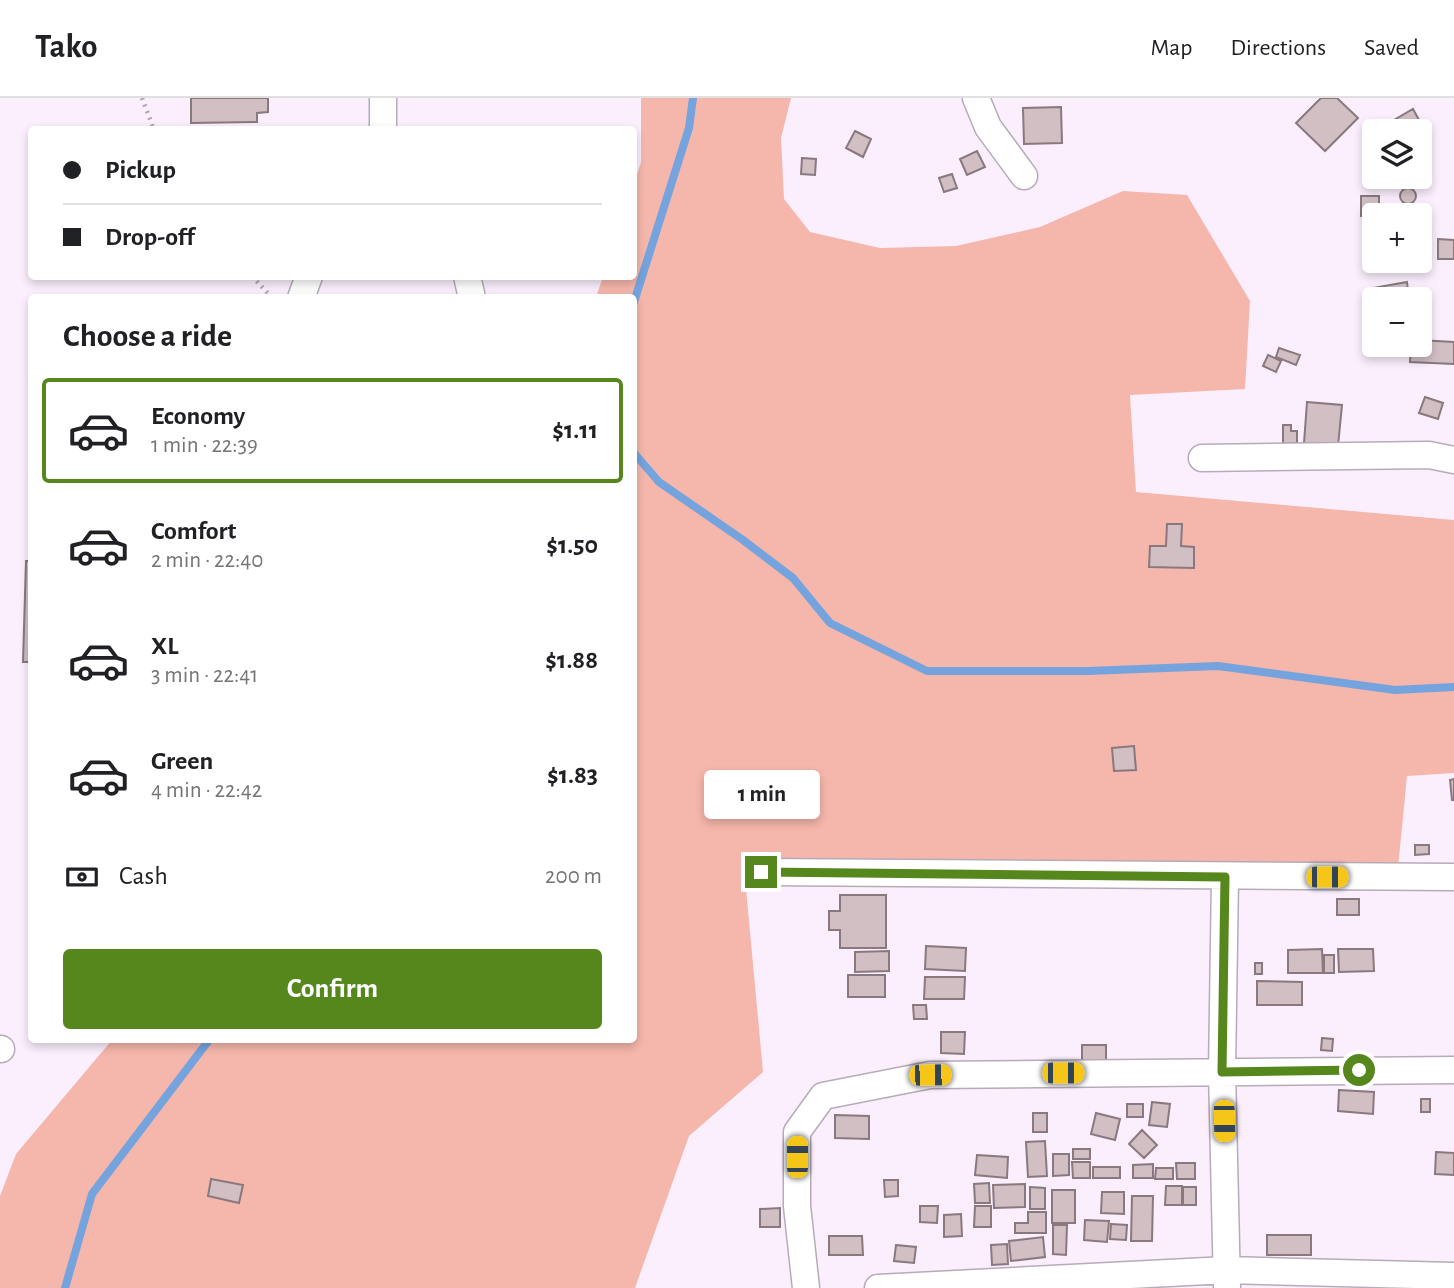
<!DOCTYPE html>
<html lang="en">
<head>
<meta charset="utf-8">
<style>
	:root { --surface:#fff; --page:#f2f2f2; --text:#202124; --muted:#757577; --line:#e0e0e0; --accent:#56871d }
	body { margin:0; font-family:"Alegreya Sans",sans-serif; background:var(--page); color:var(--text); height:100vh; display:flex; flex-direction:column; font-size:26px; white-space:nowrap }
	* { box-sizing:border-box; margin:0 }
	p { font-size:23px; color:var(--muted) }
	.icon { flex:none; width:38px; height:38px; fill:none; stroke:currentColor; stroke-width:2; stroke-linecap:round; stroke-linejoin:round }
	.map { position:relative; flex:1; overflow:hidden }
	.sheet { position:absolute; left:28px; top:196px; width:609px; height:749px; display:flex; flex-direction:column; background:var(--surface); border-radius:7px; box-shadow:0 4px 10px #0003 }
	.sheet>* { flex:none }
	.hud { position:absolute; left:28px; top:28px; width:609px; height:154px; border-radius:7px; box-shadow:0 4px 10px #0003; display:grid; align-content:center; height:154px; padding:0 35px; background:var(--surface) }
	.tools { position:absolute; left:1362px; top:21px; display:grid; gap:14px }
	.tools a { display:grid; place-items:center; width:70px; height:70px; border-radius:7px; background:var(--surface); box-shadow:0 4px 10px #0003; font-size:35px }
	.end { position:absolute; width:32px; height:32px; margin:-16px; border:9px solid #56871d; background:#fff; box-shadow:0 0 0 4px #fff }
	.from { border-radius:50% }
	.bubble { position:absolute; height:49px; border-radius:7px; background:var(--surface); box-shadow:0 4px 10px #0003; font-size:23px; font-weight:600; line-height:49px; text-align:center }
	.car { position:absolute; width:21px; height:42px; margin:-21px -10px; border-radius:9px; box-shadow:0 0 5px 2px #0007; background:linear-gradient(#f5c518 24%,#345 0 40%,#f5c518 0 76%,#345 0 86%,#f5c518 0) }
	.hud b { display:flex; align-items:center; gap:24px; height:66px; font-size:26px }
	.hud b+b { border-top:2px solid var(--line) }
	.hud i { width:18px; height:18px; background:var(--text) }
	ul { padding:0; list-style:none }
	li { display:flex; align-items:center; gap:21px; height:105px; margin:0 14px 10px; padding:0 21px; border:4px solid transparent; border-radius:7px }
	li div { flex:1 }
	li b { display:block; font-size:26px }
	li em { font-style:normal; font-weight:600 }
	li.on { border-color:var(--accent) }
	li>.icon { width:63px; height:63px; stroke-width:1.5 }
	h2 { padding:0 35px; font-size:32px; line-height:84px }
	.pay { display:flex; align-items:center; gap:18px; height:77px; padding:0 35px; font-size:26px }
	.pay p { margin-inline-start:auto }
	.button { display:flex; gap:14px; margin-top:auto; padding:14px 35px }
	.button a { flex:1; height:80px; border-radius:7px; background:var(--accent); color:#fff; font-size:28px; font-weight:600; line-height:80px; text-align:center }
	header { display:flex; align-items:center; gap:42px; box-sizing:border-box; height:98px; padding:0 35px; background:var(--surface); border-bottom:2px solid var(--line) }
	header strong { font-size:33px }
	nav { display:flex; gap:38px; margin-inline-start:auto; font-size:24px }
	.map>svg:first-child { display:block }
	.green { fill:#f5b6ab }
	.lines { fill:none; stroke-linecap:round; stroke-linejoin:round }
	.stream { stroke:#74a3dd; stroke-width:8 }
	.building { fill:#d1bfc4; stroke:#89787e; stroke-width:2 }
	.minor-casing { stroke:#b6abb8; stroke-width:29 }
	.path { stroke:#b2a8b3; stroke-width:4.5; stroke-dasharray:2 5; stroke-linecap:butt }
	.minor { stroke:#fff; stroke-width:26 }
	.route { stroke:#56871d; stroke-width:9 }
</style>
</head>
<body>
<header>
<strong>Tako</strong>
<nav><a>Map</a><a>Directions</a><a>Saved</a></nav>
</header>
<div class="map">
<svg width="1454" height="1190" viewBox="0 0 1454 1190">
	<rect width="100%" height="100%" fill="#fbeffd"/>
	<path class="green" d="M641,0H791L781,40L784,101L810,134L880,150L956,148L1040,129L1123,93L1187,97L1250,203L1245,291L1130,297L1136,394L1454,422V675L1407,678L1397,780L1239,775L744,769L763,974L689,1038L635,1190H0V1098L16,1056L112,942H634V200L596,199L603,179L634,178V86L641,64Z"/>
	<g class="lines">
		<path class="stream" d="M634,204L689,30L693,0
			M634,355L659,384L743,442L793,480L830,525L927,573H1088L1218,568L1395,592L1454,589
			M65,1190L92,1096L209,942"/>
	</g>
	<path class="building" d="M191,0H268V14L257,15V24L191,25Z
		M1321,0H1337L1358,20L1325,53L1296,25Z
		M1061,9L1062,45L1024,46L1023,10Z
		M1413,11L1419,22L1401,33L1394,22Z
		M855,33L871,41L863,59L846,50Z
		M977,53L985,69L967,77L960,61Z
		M802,60L816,61L815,77L801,76Z
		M952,76L957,90L944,94L939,80Z
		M1400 98a8 8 0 1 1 16 0a8 8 0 1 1-16 0Z
		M1361,98H1379V117L1361,118Z
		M1438,141L1454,142V161H1438Z
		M1407,184L1409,201H1375L1373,190Z
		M1419,242L1454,244V266L1410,264L1411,247H1419Z
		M1279,250L1300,257L1296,267L1276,259Z
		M1268,257L1281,263L1276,274L1263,268Z
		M1425,299L1443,305L1438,321L1419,315Z
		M1307,304L1342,307L1338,348L1304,345Z
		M1283,327H1291V333H1297V345L1283,346Z
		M1167,426H1182L1181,448L1194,449V470L1149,469L1150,448H1166Z
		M26,463H32V564H23Z
		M1134,648L1136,672L1114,673L1112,650Z
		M1454,681V702H1452L1450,682Z
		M1415,747H1429V756L1415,757Z
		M840,797H886V850H840V832H829V813H840Z
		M1337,801H1359V817H1337Z
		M926,848L966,850L965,873L925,871Z
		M1322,851L1323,875H1288V852Z
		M1338,851H1373L1374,873L1339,874Z
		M889,853V873L855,874V854Z
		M1324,857H1334V875H1324Z
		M1255,865H1262V876H1255Z
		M848,877H885V899H848Z
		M925,879H965L964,901H924Z
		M1257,883L1302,884V907H1257Z
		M913,907H926L927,921H914Z
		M941,934H965L964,956L941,955Z
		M1322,940L1333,941L1332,953L1321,952Z
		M1082,947H1106V965H1082Z
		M1339,992L1374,994L1373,1016L1338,1013Z
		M1421,1001H1430V1014H1421Z
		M1152,1004L1170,1006L1167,1029L1149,1027Z
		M1127,1006H1143V1019H1127Z
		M1033,1015H1047V1034H1033Z
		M1096,1015L1120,1021L1115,1042L1091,1036Z
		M835,1017L869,1018V1041L835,1040Z
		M1142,1032L1157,1047L1144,1060L1129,1046Z
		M1045,1043L1047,1078L1028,1079L1026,1044Z
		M1073,1051H1090V1061H1073Z
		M1436,1054L1454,1055V1077L1435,1076Z
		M1053,1056H1069V1077L1053,1078Z
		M977,1057L1008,1059L1007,1080L975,1077Z
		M1072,1064H1090V1080H1073Z
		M1176,1065H1195V1081H1177Z
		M1153,1066V1080H1133V1067Z
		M1093,1069H1120V1080H1093Z
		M1156,1070H1173V1081H1155Z
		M211,1081L243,1087L239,1105L208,1098Z
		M884,1082H898V1098L885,1099Z
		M989,1085L990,1105H975L974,1086Z
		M1025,1086V1109L994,1110L993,1087Z
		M1166,1088H1182V1107H1165Z
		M1030,1089L1045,1090V1111H1030Z
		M1183,1089H1196V1107H1183Z
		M1052,1092H1075V1125H1052Z
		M1102,1094H1124V1116L1101,1115Z
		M1132,1098H1153L1152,1143H1131Z
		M920,1108H938L937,1125L920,1124Z
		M975,1108H991V1129H974Z
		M780,1110V1129H760V1111Z
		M1028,1114H1046V1135H1015V1125H1028Z
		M961,1116L962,1138L944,1139V1117Z
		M1085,1122L1109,1123L1107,1144L1084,1142Z
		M1111,1126L1127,1127L1126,1142L1110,1141Z
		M1053,1127H1067L1066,1157L1053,1156Z
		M1267,1137H1311V1157H1267Z
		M829,1138H862L863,1157H829Z
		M1043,1139L1045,1159L1011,1163L1009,1143Z
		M1007,1146L1008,1166L992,1167L991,1147Z
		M896,1147L916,1149L914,1165L894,1163Z"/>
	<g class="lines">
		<g class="minor-casing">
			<path id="minor" d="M383,0V32
				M976,0L988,29L1024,78
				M467,178L472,200
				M301,200L309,178
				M1202,360L1429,357L1454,362
				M761,774L1454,779
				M1225,779L1222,974L1227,1190
				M0,951H1
				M806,1190L797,1108V1034L823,998L930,977L1454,972
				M878,1190L1227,1172L1454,1178"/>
		</g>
		<path class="path" d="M142,0L154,32
			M252,178L272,200"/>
		<use href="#minor" class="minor"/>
	</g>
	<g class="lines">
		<path class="route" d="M761,774L1225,779L1222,974L1359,972"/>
	</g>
</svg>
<div class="tools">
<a><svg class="icon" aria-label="layers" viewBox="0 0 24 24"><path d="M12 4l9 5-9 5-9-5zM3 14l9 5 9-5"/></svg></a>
<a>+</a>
<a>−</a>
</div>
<i class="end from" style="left:1359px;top:972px"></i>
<i class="end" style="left:761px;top:774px"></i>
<div class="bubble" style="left:704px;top:672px;width:116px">1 min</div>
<i class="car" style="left:1327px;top:779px;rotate:90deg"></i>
<i class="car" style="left:1063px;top:975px;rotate:90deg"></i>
<i class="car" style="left:930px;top:977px;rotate:89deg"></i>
<i class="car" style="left:1224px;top:1023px;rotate:179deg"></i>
<i class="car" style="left:797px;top:1059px;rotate:0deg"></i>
<div class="hud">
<b><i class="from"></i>Pickup</b>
<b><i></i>Drop-off</b>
</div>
<section class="sheet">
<h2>Choose a ride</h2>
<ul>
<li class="on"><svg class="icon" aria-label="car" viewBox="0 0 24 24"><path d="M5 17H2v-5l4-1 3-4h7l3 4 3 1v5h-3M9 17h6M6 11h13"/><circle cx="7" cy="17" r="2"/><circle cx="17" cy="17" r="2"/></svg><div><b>Economy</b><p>1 min · 22:39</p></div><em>$1.11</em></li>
<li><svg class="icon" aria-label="car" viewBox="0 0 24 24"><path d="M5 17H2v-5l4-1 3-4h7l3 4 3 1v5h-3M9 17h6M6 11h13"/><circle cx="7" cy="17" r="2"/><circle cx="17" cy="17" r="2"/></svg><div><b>Comfort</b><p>2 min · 22:40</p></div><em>$1.50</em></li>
<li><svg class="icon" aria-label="car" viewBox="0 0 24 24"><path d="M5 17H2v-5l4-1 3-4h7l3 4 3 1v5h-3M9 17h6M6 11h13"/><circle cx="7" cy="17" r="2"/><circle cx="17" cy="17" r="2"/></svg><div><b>XL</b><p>3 min · 22:41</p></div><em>$1.88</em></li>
<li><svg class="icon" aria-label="car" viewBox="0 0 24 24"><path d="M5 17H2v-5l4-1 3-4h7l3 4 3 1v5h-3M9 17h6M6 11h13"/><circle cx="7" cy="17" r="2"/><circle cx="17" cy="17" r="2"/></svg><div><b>Green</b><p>4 min · 22:42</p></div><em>$1.83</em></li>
</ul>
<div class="pay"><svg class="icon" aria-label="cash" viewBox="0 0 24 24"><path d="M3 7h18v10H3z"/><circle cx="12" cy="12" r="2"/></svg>Cash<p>200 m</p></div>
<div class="button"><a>Confirm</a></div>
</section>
</div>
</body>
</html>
